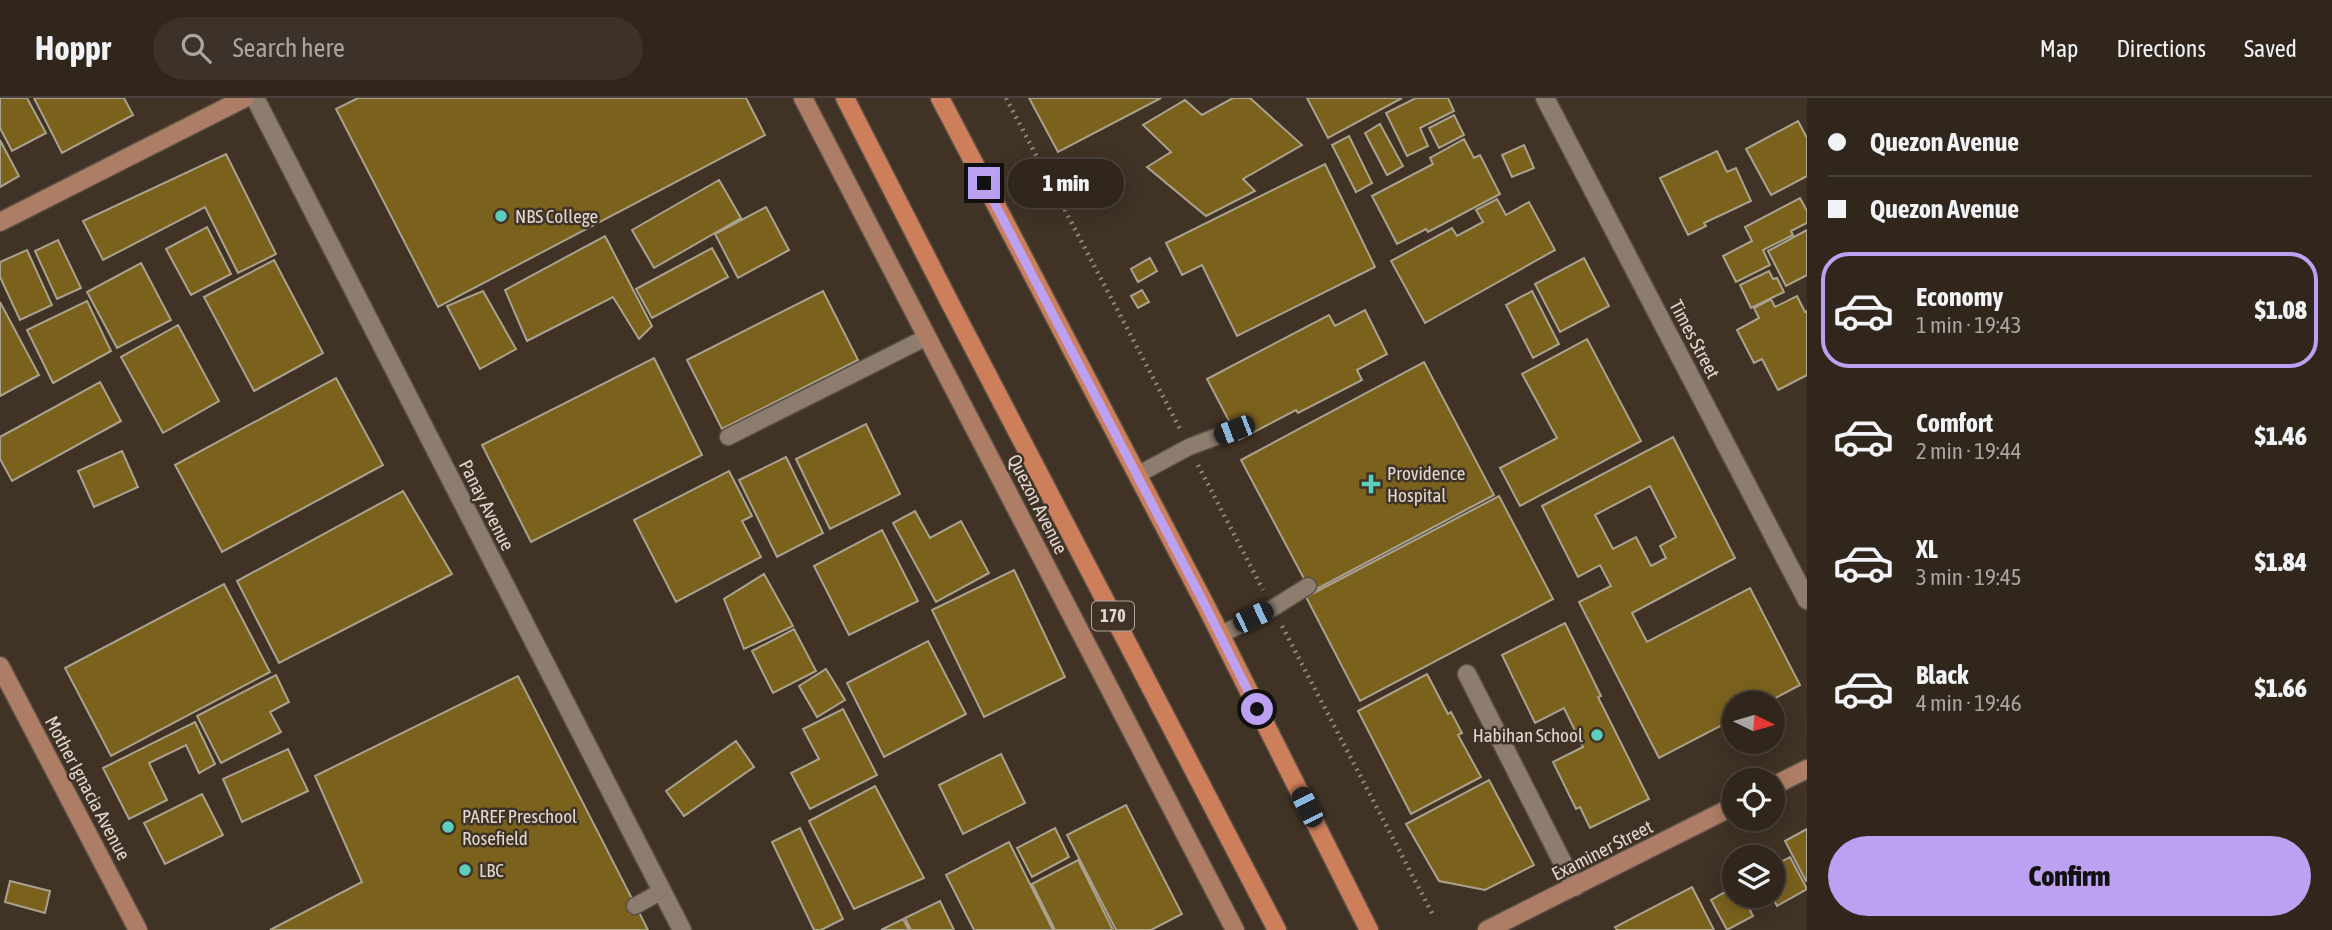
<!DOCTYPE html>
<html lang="en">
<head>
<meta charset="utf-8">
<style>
	:root { --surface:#30261c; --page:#3c3229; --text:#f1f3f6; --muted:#a8a5a3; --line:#4b433b; --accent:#bca0f2 }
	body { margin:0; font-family:"Asap Condensed",sans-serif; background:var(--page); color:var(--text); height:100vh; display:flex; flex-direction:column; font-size:26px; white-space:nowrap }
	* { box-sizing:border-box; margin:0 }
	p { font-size:23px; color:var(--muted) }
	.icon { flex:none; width:38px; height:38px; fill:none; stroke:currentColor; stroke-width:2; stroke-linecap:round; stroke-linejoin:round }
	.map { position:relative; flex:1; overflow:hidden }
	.sheet { display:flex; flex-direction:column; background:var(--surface); width:525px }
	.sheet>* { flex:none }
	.hud { display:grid; align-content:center; height:154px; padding:0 21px; background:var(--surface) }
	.needle { width:46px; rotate:95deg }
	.controls { position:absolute; left:1722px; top:593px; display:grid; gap:14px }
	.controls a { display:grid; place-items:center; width:63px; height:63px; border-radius:50%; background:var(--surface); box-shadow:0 4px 18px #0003,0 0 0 2px var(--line); font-size:35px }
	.end { position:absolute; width:32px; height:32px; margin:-16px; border:9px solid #bca0f2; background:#111; box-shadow:0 0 0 4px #111 }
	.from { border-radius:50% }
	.bubble { position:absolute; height:49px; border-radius:24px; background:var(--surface); box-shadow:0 4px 18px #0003,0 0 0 2px var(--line); font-size:23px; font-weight:800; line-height:49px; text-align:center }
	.car { position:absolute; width:21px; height:42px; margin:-21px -10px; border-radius:9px; box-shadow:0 0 5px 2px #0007; background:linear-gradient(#222 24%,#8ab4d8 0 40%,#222 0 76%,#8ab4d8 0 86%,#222 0) }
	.hud b { display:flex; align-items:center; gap:24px; height:66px; font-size:26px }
	.hud b+b { border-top:2px solid var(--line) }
	.hud i { width:18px; height:18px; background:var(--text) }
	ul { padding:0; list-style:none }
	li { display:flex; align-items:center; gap:21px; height:116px; margin:0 14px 10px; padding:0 7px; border:4px solid transparent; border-radius:28px }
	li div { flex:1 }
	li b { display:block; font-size:26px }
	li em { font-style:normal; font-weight:800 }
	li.selected { border-color:var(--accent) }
	li>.icon { width:63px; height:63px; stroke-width:1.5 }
	.cta { display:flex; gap:14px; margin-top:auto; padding:14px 21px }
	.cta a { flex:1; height:80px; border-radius:42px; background:var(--accent); color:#111; font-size:28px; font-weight:800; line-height:80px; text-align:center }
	header { display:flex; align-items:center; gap:42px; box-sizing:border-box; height:98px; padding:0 35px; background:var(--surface); border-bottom:2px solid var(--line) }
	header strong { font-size:33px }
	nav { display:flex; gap:38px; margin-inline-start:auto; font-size:24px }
	.search { width:490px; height:63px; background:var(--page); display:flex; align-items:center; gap:18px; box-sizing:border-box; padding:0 24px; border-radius:38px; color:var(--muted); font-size:26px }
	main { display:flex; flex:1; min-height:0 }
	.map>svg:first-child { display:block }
	.building { fill:#7a621d; stroke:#aaa28e; stroke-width:2; fill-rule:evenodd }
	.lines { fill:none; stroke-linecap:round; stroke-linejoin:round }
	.lane-casing { stroke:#5a4f44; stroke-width:19 }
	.street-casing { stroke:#5a4f44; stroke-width:21 }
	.secondary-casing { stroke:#5a4f44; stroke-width:21 }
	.primary-casing { stroke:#5a4f44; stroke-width:21 }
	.path { stroke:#8f847a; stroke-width:4.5; stroke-dasharray:2 5; stroke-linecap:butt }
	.lane { stroke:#8d7d6e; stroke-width:16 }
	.street { stroke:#8d7d6e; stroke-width:18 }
	.secondary { stroke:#ad7e65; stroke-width:18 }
	.primary { stroke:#cd7f5b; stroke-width:18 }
	.route { stroke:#bca0f2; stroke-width:9 }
	.poi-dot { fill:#5bcebc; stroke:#403225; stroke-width:2.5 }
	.labels { text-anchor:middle; stroke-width:5; stroke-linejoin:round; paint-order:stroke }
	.shield { fill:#403225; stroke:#b0a69d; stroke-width:2 }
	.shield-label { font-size:18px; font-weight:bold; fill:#e0d8d0 }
	.poi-label { font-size:19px; fill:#e0d8d0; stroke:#403225; text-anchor:start }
	.street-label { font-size:19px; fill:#e0d8d0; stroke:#403225 }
</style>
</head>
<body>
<header>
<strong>Hoppr</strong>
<div class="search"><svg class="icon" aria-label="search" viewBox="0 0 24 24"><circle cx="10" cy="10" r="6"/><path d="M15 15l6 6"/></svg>Search here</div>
<nav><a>Map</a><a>Directions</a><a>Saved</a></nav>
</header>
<main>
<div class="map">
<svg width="1807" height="832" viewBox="0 0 1807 832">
	<rect width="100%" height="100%" fill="#403225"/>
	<path class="building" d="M0,0H27L46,35L12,53L0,30Z
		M34,0H124L133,17L62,55Z
		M358,0H746L765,37L438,209L336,11Z
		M1029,0H1161L1058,54Z
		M1233,0H1250L1302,47L1243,81L1255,93L1206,118L1147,69L1171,54L1143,27L1185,2L1202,17Z
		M1307,0H1402L1328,40Z
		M1416,0H1448L1454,13L1420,30L1428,48L1407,58L1386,15Z
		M1454,17L1464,37L1439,50L1429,30Z
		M1798,23L1807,40V78L1771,97L1746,51Z
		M1380,26L1403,68L1387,77L1365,35Z
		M1349,38L1372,85L1356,94L1332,47Z
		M1464,41L1474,60L1480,57L1500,96L1428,134L1426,131L1397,146L1372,98L1433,66L1430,60Z
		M0,42L19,78L0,89Z
		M1524,47L1534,70L1512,79L1502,57Z
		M1717,53L1727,74L1736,70L1751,103L1704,125L1706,128L1688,137L1660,80Z
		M226,56L276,156L238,175L205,109L103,162L83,123Z
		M1325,66L1375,169L1237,238L1202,167L1182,177L1166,145Z
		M719,82L741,120L654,170L632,132Z
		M1800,100L1807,113V125L1791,133L1793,137L1763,152L1770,167L1736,184L1723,158L1752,143L1745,129Z
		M1497,101L1506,117L1529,104L1555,152L1425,225L1391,163L1452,130L1457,138L1483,124L1476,112Z
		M766,109L789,152L738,180L715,136Z
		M207,129L231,176L191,197L166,151Z
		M1807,132V177L1786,188L1768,153Z
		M605,138L652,228L639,241L613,199L527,243L505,192Z
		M58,142L81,190L57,201L35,153Z
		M712,150L728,179L652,220L636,191Z
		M27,152L52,207L20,222L0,179V164Z
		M1150,160L1157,173L1138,184L1131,171Z
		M1584,160L1609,208L1560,234L1535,186Z
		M274,162L323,255L254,293L204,199Z
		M141,165L171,222L117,250L87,194Z
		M1769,173L1773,181L1777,180L1784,194L1751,210L1740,187Z
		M1142,192L1149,204L1138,210L1131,198Z
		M483,193L516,251L480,271L447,208Z
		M823,193L858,262L722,331L687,262Z
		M1532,193L1559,246L1533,260L1506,207Z
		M1797,198L1805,214L1807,213V277L1778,292L1762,261L1754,265L1737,232L1759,220L1754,210L1771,201L1775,209Z
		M87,203L111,253L53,285L27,232Z
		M0,204L39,277L0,298Z
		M1365,212L1387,256L1357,272L1362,282L1298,315L1296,312L1239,342L1207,281L1329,217L1335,228Z
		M178,227L219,303L163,335L121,259Z
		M1587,241L1641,343L1520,408L1500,370L1557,340L1522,276Z
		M654,260L702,357L531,444L482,347Z
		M1424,264L1494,397L1311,494L1241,362Z
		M336,280L383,367L222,454L175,367Z
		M100,284L121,323L12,383L0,361V339Z
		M866,326L900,396L830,431L796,361Z
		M1673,339L1735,460L1632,515L1647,544L1750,490L1800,587L1764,606H1734V621L1659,660L1579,504L1611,488L1600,467L1578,479L1542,408ZM1650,388L1676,439L1660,448L1666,460L1651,468L1636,439L1613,451L1595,417Z
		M122,353L138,389L94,409L78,373Z
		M786,359L823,435L777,459L739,382Z
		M729,373L752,418L742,423L761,459L676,504L634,422Z
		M403,393L452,476L279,565L237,483Z
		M1499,398L1553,501L1360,603L1306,499Z
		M915,413L930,440L961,423L989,475L936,504L893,425Z
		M882,432L918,503L849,537L814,468Z
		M1014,472L1065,579L984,619L932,512Z
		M764,476L793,528L744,551L724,501Z
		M224,486L270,574L111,658L65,570Z
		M1565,525L1601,598L1598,599L1649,701L1590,730L1580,709L1576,711L1553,664L1583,649L1564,610L1535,625L1502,557Z
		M794,531L816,573L773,595L752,553Z
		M928,543L966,616L884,659L847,585Z
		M826,571L845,602L817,619L799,588Z
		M1427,576L1448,616L1451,614L1462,635L1458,637L1481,679L1411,716L1358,613Z
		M276,577L289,604L270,614L281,634L221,665L197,618Z
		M518,578L648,832H270L362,784L315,678Z
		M843,611L877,677L810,711L791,675L819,661L803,631Z
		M195,624L215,666L199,675L186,647L149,665L167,702L129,721L103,670Z
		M736,643L754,669L684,718L666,693Z
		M288,651L308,693L242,724L223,681Z
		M1001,656L1025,705L963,736L939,687Z
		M1489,682L1534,767L1485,792L1439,783L1406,726Z
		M875,688L924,780L854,811L809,723Z
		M202,696L223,737L165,766L144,725Z
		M1126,707L1182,816L1151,832H1116L1067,737Z
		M800,730L843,821L821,832H814L772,744Z
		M1055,730L1069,759L1032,779L1017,750Z
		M1807,731V782L1806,783L1785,743Z
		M1009,744L1053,832H974L946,777Z
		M1790,759L1807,791L1777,808L1772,798L1773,768Z
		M1078,762L1113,832H1055L1032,786Z
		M10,783L50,793L45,815L5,804Z
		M1692,789L1714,832H1617L1615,829Z
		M1734,789V798H1756L1746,804L1753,818L1727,832L1711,802Z
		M940,803L954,832H911L905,820Z
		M903,821L909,832H881Z"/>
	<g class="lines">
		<g class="lane-casing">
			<path id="lane" d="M728,339L927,239
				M1137,377L1189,349L1234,332
				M1220,537L1273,510L1308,488
				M635,808L662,793"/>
		</g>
		<g class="street-casing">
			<path id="street" d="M255,0L682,832
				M1545,0L1807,502
				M1467,576L1575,789"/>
		</g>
		<g class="secondary-casing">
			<path id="secondary" d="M803,0L1235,832
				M0,124L245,0
				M0,568L138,832
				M1773,688L1807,671
				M1487,832L1734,708"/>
		</g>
		<g class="primary-casing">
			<path id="primary" d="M845,0L949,203L1277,832
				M940,0L1206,508L1369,832"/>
		</g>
		<path class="path" d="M1006,0L1180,331
			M1198,367L1263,492
			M1282,528L1434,819"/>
		<use href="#lane" class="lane"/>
		<use href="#street" class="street"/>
		<use href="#secondary" class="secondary"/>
		<use href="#primary" class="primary"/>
	</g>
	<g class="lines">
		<path class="route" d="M984,85L1206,509L1257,611"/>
	</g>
	<g class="poi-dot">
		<circle cx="501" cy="118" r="7"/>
		<path d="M1367.5 375.5h7v7h7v7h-7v7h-7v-7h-7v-7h7z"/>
		<circle cx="1597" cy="637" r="7"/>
		<circle cx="448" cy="729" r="7"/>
		<circle cx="465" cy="772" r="7"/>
	</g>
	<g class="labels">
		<rect class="shield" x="1092" y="503.5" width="42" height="29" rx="5"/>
		<g class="shield-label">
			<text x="1113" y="524">170</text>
		</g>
		<g class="poi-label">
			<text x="515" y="125">NBS College</text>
			<text x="1387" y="382">Providence<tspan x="1387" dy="22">Hospital</tspan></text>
			<text x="1583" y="644" text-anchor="end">Habihan School</text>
			<text x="462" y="725">PAREF Preschool<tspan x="462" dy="22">Rosefield</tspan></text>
			<text x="479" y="779">LBC</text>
		</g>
		<g class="street-label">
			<text transform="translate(1695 241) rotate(62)" y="7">Times Street</text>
			<text transform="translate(1038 406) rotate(63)" y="7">Quezon Avenue</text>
			<text transform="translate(487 407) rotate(63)" y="7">Panay Avenue</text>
			<text transform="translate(88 690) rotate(62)" y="7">Mother Ignacia Avenue</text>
			<text transform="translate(1602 752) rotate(-27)" y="7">Examiner Street</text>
		</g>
	</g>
</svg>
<div class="controls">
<a><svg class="needle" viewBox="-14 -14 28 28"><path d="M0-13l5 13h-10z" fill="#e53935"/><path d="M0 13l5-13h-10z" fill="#a8a5a3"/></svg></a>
<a><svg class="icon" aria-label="locate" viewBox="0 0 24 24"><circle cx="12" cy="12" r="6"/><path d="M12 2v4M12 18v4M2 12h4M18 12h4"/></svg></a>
<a><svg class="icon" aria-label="layers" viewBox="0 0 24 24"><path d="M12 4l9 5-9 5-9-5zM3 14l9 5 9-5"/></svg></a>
</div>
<i class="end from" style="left:1257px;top:611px"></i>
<i class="end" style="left:984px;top:85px"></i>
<div class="bubble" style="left:1008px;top:61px;width:116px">1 min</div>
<i class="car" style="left:1234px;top:332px;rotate:249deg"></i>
<i class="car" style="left:1253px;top:519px;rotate:64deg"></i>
<i class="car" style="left:1307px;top:709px;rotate:333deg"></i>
</div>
<section class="sheet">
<div class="hud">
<b><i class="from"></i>Quezon Avenue</b>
<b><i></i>Quezon Avenue</b>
</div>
<ul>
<li class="selected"><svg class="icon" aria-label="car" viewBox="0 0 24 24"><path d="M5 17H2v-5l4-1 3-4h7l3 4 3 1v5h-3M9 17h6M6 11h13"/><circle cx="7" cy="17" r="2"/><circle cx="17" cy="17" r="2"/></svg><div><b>Economy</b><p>1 min · 19:43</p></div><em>$1.08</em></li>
<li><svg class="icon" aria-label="car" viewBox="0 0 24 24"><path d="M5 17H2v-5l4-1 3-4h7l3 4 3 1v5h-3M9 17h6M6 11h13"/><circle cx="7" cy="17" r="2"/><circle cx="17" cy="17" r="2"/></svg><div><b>Comfort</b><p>2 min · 19:44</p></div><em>$1.46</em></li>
<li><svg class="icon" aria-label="car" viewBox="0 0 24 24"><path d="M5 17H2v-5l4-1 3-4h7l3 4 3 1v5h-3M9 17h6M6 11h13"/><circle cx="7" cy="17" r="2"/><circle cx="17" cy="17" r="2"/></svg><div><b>XL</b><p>3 min · 19:45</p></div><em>$1.84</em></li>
<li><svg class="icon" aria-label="car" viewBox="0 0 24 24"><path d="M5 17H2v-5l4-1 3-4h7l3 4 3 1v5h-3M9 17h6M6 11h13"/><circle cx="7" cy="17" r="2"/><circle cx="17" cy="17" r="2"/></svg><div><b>Black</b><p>4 min · 19:46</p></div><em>$1.66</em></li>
</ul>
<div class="cta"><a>Confirm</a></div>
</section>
</main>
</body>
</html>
